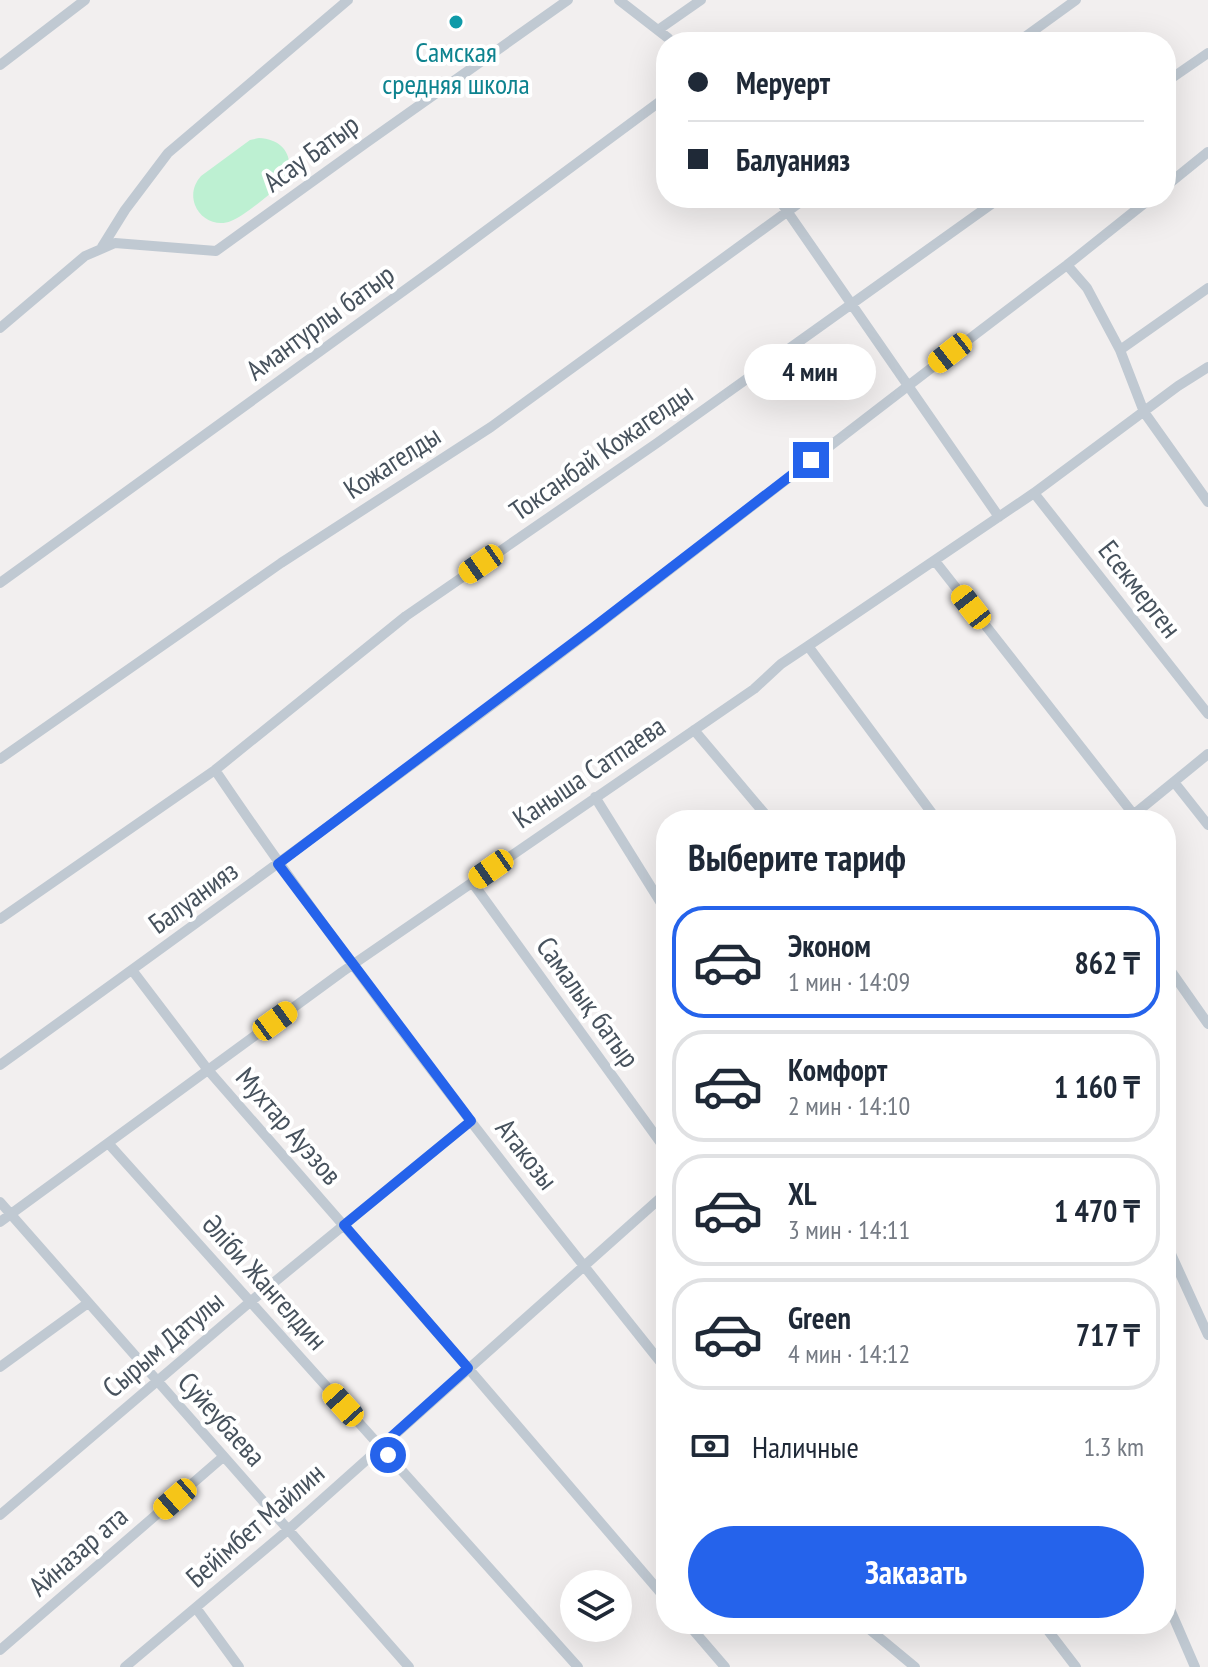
<!DOCTYPE html>
<html lang="ru">
<head>
<meta charset="utf-8">
<style>
	:root { --surface:#fff; --page:#f6f6f7; --text:#1f2937; --muted:#747a83; --line:#e0e1e3; --accent:#2563eb }
	body { margin:0; font-family:"PT Sans Narrow",sans-serif; background:var(--page); color:var(--text); height:100vh; display:flex; flex-direction:column; font-size:30px; white-space:nowrap }
	* { box-sizing:border-box; margin:0 }
	p { font-size:26px; color:var(--muted) }
	.icon { flex:none; width:44px; height:44px; fill:none; stroke:currentColor; stroke-width:2; stroke-linecap:round; stroke-linejoin:round }
	.map { position:relative; flex:1; overflow:hidden }
	.sheet { position:absolute; left:656px; top:810px; width:520px; height:824px; display:flex; flex-direction:column; background:var(--surface); border-radius:32px; box-shadow:0 8px 32px #0002 }
	.sheet>* { flex:none }
	.banner { position:absolute; left:656px; top:32px; width:520px; height:176px; border-radius:32px; box-shadow:0 8px 32px #0002; display:grid; align-content:center; height:176px; padding:0 32px; background:var(--surface) }
	.controls { position:absolute; left:560px; top:1570px; display:grid; gap:16px }
	.controls a { display:grid; place-items:center; width:72px; height:72px; border-radius:50%; background:var(--surface); box-shadow:0 8px 32px #0002; font-size:40px }
	.end { position:absolute; width:36px; height:36px; margin:-18px; border:10px solid #2563eb; background:#fff; box-shadow:0 0 0 4px #fff }
	.from { border-radius:50% }
	.bubble { position:absolute; height:56px; border-radius:28px; background:var(--surface); box-shadow:0 8px 32px #0002; font-size:26px; font-weight:600; line-height:56px; text-align:center }
	.car { position:absolute; width:24px; height:48px; margin:-24px -12px; border-radius:10px; box-shadow:0 0 6px 2px #0007; background:linear-gradient(#f5c518 24%,#345 0 40%,#f5c518 0 76%,#345 0 86%,#f5c518 0) }
	.banner b { display:flex; align-items:center; gap:28px; height:76px; font-size:30px }
	.banner b+b { border-top:2px solid var(--line) }
	.banner i { width:20px; height:20px; background:var(--text) }
	ul { padding:0; list-style:none }
	li { display:flex; align-items:center; gap:24px; height:112px; margin:0 16px 12px; padding:0 16px; border:4px solid var(--line); border-radius:32px }
	li div { flex:1 }
	li b { display:block; font-size:30px }
	li em { font-style:normal; font-weight:600 }
	li.selected { border-color:var(--accent) }
	li>.icon { width:72px; height:72px; stroke-width:1.5 }
	h2 { padding:0 32px; font-size:36px; line-height:96px }
	.pay { display:flex; align-items:center; gap:20px; height:88px; padding:0 32px; font-size:30px }
	.pay p { margin-inline-start:auto }
	.primary-button { display:flex; gap:16px; margin-top:auto; padding:16px 32px }
	.primary-button a { flex:1; height:92px; border-radius:48px; background:var(--accent); color:#fff; font-size:32px; font-weight:600; line-height:92px; text-align:center }
	.map>svg:first-child { display:block }
	.park { fill:#bdf0d2 }
	.lines { fill:none; stroke-linecap:round; stroke-linejoin:round }
	.minor { stroke:#c0c9d2; stroke-width:10 }
	.route { stroke:#2563eb; stroke-width:10 }
	.culture-dot { fill:#0f9aa8; stroke:#fff; stroke-width:3 }
	.labels { text-anchor:middle; stroke-width:8; stroke-linejoin:round; paint-order:stroke }
	.culture-label { font-size:28px; fill:#0d838f; stroke:#fff }
	.street-label { font-size:28px; fill:#47525d; stroke:#fff }
</style>
</head>
<body>
<div class="map">
<svg width="1208" height="1667" viewBox="0 0 1208 1667">
	<rect width="100%" height="100%" fill="#f2efef"/>
	<path class="park" d="M259,138C286,139 298,162 282,184C268,195 246,215 231,221C217,227 200,219 195,205C191,194 194,184 201,176L250,140Z"/>
	<g class="lines">
		<path class="minor" d="M619,0L668,38L671,42
			M658,30L701,0
			M1018,42L1076,0
			M0,65L85,0
			M1166,82L1208,53
			M1166,186L1208,152
			M778,198L999,517
			M102,247L125,210L168,153L348,0
			M1067,265L1151,198
			M0,328L85,256L115,243L216,251L366,143L568,0
			M1120,350L1208,288
			M1034,493L1208,714
			M935,561L1134,815
			M0,583L438,266L666,97
			M808,646L937,820
			M694,730L770,820
			M0,759L281,563L491,427L806,198
			M215,770C355,977 510,1174 666,1369
			M1174,782L1208,825
			M595,797L666,911
			M1127,820L1208,754
			M472,882L666,1150
			M0,919L215,770L406,616L657,443L1000,198
			M1166,964L1208,1024
			M132,970L208,1070L468,1368L666,1599
			M0,1065C200,921 398,777 594,628C752,507 908,384 1067,265L1087,288L1120,350L1144,412L1208,502
			M108,1143L578,1667
			M0,1202L409,1667
			M0,1222L342,972L754,689L781,664L808,646L1034,493L1178,386L1208,367
			M1166,1243L1208,1335
			M0,1367L88,1303
			M0,1515L250,1302L471,1121
			M1166,1600L1195,1667
			M196,1608L239,1667
			M688,1624L725,1667
			M863,1624L915,1667
			M1043,1624L1076,1667
			M0,1650L223,1457
			M125,1667L289,1529L666,1193"/>
	</g>
	<g class="lines">
		<path class="route" d="M388,1455L381,1446L468,1368L344,1225L471,1121L278,864L594,627L811,460"/>
	</g>
	<circle class="culture-dot" cx="456" cy="22" r="8"/>
	<g class="labels">
		<g class="culture-label">
			<text x="456" y="62">Самская<tspan x="456" dy="32">средняя школа</tspan></text>
		</g>
		<g class="street-label">
			<text transform="translate(311 153) rotate(-36)" y="10">Асау Батыр</text>
			<text transform="translate(320 322) rotate(-36)" y="10">Амантурлы батыр</text>
			<text transform="translate(601 452) rotate(-35)" y="10">Токсанбай Кожагелды</text>
			<text transform="translate(392 462) rotate(-33)" y="10">Кожагелды</text>
			<text transform="translate(1140 589) rotate(52)" y="10">Eсекмерген</text>
			<text transform="translate(589 772) rotate(-34)" y="10">Каныша Сатпаева</text>
			<text transform="translate(193 897) rotate(-36)" y="10">Балуанияз</text>
			<text transform="translate(588 1002) rotate(54)" y="10">Самалық батыр</text>
			<text transform="translate(289 1126) rotate(49)" y="10">Мухтар Ауэзов</text>
			<text transform="translate(527 1154) rotate(52)" y="10">Атакозы</text>
			<text transform="translate(265 1282) rotate(48)" y="10">Әліби Жангелдин</text>
			<text transform="translate(163 1344) rotate(-40)" y="10">Сырым Датулы</text>
			<text transform="translate(222 1419) rotate(48)" y="10">Суйеубаева</text>
			<text transform="translate(255 1525) rotate(-41)" y="10">Бейімбет Майлин</text>
			<text transform="translate(78 1551) rotate(-41)" y="10">Айназар ата</text>
		</g>
	</g>
</svg>
<div class="controls">
<a><svg class="icon" aria-label="layers" viewBox="0 0 24 24"><path d="M12 4l9 5-9 5-9-5zM3 14l9 5 9-5"/></svg></a>
</div>
<i class="end from" style="left:388px;top:1455px"></i>
<i class="end" style="left:811px;top:460px"></i>
<div class="bubble" style="left:744px;top:344px;width:132px">4 мин</div>
<i class="car" style="left:950px;top:353px;rotate:232deg"></i>
<i class="car" style="left:481px;top:564px;rotate:235deg"></i>
<i class="car" style="left:971px;top:607px;rotate:322deg"></i>
<i class="car" style="left:491px;top:869px;rotate:235deg"></i>
<i class="car" style="left:275px;top:1021px;rotate:54deg"></i>
<i class="car" style="left:343px;top:1405px;rotate:318deg"></i>
<i class="car" style="left:175px;top:1499px;rotate:229deg"></i>
<div class="banner">
<b><i class="from"></i>Меруерт</b>
<b><i></i>Балуанияз</b>
</div>
<section class="sheet">
<h2>Выберите тариф</h2>
<ul>
<li class="selected"><svg class="icon" aria-label="car" viewBox="0 0 24 24"><path d="M5 17H2v-5l4-1 3-4h7l3 4 3 1v5h-3M9 17h6M6 11h13"/><circle cx="7" cy="17" r="2"/><circle cx="17" cy="17" r="2"/></svg><div><b>Эконом</b><p>1 мин · 14:09</p></div><em>862 ₸</em></li>
<li><svg class="icon" aria-label="car" viewBox="0 0 24 24"><path d="M5 17H2v-5l4-1 3-4h7l3 4 3 1v5h-3M9 17h6M6 11h13"/><circle cx="7" cy="17" r="2"/><circle cx="17" cy="17" r="2"/></svg><div><b>Комфорт</b><p>2 мин · 14:10</p></div><em>1 160 ₸</em></li>
<li><svg class="icon" aria-label="car" viewBox="0 0 24 24"><path d="M5 17H2v-5l4-1 3-4h7l3 4 3 1v5h-3M9 17h6M6 11h13"/><circle cx="7" cy="17" r="2"/><circle cx="17" cy="17" r="2"/></svg><div><b>XL</b><p>3 мин · 14:11</p></div><em>1 470 ₸</em></li>
<li><svg class="icon" aria-label="car" viewBox="0 0 24 24"><path d="M5 17H2v-5l4-1 3-4h7l3 4 3 1v5h-3M9 17h6M6 11h13"/><circle cx="7" cy="17" r="2"/><circle cx="17" cy="17" r="2"/></svg><div><b>Green</b><p>4 мин · 14:12</p></div><em>717 ₸</em></li>
</ul>
<div class="pay"><svg class="icon" aria-label="cash" viewBox="0 0 24 24"><path d="M3 7h18v10H3z"/><circle cx="12" cy="12" r="2"/></svg>Наличные<p>1.3 km</p></div>
<div class="primary-button"><a>Заказать</a></div>
</section>
</div>
</body>
</html>
